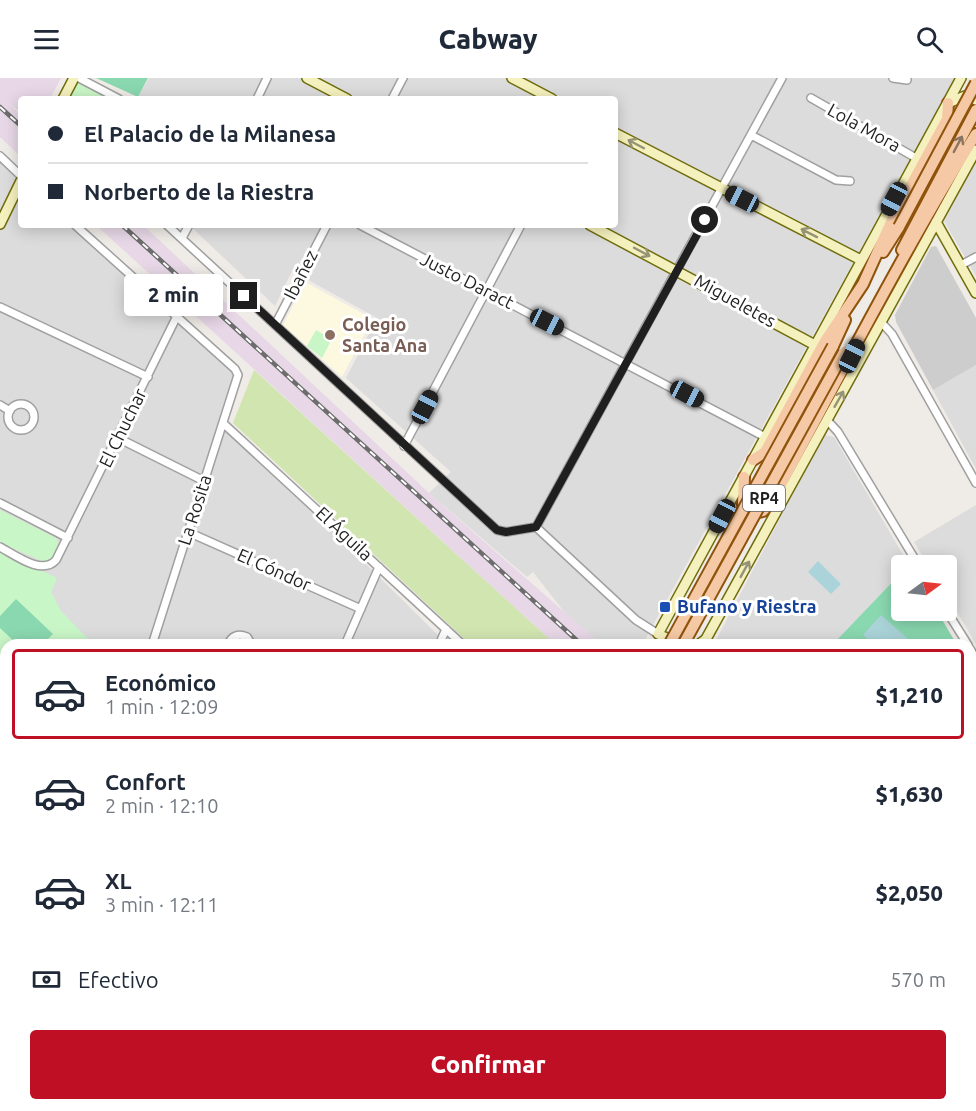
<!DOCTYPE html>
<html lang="es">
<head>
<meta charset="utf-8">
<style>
	:root { --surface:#fff; --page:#f2f2f3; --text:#1f2937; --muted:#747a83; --line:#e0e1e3; --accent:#bf0f25 }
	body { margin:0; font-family:Ubuntu,sans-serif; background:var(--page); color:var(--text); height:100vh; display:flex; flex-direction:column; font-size:22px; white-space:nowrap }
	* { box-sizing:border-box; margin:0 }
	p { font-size:20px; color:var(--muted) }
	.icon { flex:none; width:33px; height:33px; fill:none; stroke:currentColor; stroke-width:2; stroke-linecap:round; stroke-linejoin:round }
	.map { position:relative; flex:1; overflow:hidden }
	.details { position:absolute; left:0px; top:561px; width:976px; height:472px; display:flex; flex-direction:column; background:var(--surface); border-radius:18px 18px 0 0; box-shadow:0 3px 15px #0003 }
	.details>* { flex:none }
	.guide { position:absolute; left:18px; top:18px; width:600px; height:132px; border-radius:6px; box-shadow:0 3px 15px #0003; display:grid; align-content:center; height:132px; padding:0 30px; background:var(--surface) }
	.needle { width:39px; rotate:75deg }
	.controls { position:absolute; left:891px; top:477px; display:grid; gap:12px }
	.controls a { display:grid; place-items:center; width:66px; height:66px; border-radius:6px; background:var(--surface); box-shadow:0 3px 15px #0003; font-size:30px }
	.end { position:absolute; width:27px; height:27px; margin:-14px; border:8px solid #1f1f1f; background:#fff; box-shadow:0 0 0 3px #fff }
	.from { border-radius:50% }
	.bubble { position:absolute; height:42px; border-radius:6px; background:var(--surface); box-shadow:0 3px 15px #0003; font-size:20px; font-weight:800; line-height:42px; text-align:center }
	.car { position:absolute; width:18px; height:36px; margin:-18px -9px; border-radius:8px; box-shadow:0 0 4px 2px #0007; background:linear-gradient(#222 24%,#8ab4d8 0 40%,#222 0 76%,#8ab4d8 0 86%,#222 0) }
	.guide b { display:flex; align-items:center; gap:21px; height:57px; font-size:22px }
	.guide b+b { border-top:2px solid var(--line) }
	.guide i { width:15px; height:15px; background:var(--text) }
	ul { padding:10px 0 0; list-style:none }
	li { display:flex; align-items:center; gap:18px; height:90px; margin:0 12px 9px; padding:0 18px; border:3px solid transparent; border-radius:6px }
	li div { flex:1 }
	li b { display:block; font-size:22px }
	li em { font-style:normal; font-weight:800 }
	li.active { border-color:var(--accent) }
	li>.icon { width:54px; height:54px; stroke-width:1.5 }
	.pay { display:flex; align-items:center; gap:15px; height:66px; padding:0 30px; font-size:22px }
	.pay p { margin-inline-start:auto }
	.action { display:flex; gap:12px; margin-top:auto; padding:12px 30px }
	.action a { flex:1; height:69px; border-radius:6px; background:var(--accent); color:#fff; font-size:24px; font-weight:800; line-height:69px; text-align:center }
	header { display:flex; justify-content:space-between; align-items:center; height:78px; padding:0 30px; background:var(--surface); font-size:27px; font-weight:800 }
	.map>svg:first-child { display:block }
	.residential { fill:#dddcdc }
	.industrial { fill:#e8d8e7 }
	.education { fill:#fdf9e1 }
	.religious { fill:#cdcdcd }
	.grass { fill:#d1e5b0 }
	.park { fill:#c9f6c7 }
	.pitch { fill:#8ad8b0 }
	.water { fill:#aad4d9 }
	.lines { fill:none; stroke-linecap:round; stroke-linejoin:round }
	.stream { stroke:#aad4d9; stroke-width:2 }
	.street-casing { stroke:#a0a0a0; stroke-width:10 }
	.secondary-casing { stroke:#6f6d0d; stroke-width:12 }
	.primary-casing { stroke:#8f530b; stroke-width:14 }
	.street { stroke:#fff; stroke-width:7 }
	.secondary { stroke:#f5f1be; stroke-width:9 }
	.primary { stroke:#f5c9a5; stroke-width:10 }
	.rail-casing { stroke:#6d6d6d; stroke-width:4.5 }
	.rail { stroke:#fff; stroke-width:2; stroke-dasharray:7; stroke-linecap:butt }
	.primary-bridge-casing { stroke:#8f530b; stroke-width:14; stroke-linecap:butt }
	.primary-bridge { stroke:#f5c9a5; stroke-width:10 }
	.oneway { stroke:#959276 }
	.oneway2 { stroke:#8a7462 }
	.route { stroke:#1f1f1f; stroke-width:8 }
	.education-dot { fill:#8d6e63; stroke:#fff; stroke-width:2 }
	.transit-dot { fill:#1a4fb4; stroke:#fff; stroke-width:2 }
	.labels { text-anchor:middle; stroke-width:6; stroke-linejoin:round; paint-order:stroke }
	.shield { fill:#fff; stroke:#626262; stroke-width:1.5 }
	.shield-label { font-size:16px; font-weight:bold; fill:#1f1f1f }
	.street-label { font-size:18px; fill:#1f1f1f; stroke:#fff }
	.education-label { font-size:18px; font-weight:bold; fill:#785e54; stroke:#fff; text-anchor:start }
	.transit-label { font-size:18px; font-weight:bold; fill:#164399; stroke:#fff; text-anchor:start }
</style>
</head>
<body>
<header><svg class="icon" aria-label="menu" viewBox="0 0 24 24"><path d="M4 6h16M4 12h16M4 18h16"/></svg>Cabway<svg class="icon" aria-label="search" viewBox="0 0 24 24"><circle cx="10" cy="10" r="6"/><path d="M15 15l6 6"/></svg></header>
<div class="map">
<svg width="976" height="1033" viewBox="0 0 976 1033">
	<rect width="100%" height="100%" fill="#efebe6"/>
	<path class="residential" d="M149,0H955L642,567H602L566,536L533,494L527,499L429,415L451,394L346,300L377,240L292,193L275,228L189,147H615V21H137Z
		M0,78L21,98V147H75L238,297L224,346L448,567H6V1028H236L231,1033H0Z
		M976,85V198L944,143Z
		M976,287V391L933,312Z
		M824,357L834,359L909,487L902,488L901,495L832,567H722L716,562Z
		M976,427V566L947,517L946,488L928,487L914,464Z"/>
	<path class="industrial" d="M0,0H61L50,21H21V34L9,26L21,37V79L0,59Z
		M96,147H143L429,415L602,567H556Z"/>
	<path class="education" d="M305,204L373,241L342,299L283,247Z"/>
	<path class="religious" d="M936,168L976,240V287L933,312L896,244L895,237L931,169Z"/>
	<path class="grass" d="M254,292L556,567H471L233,345Z"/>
	<path class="park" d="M77,4L111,21H69Z
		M316,252L332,261L322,280L307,268Z
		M0,432L56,460L59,466L52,481L47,485L0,465Z
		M0,473L57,500L51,514L61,533L94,567H6V702L0,700Z
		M302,1028H424L421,1033H298Z"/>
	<path class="pitch" d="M96,0H148L138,19Z
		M901,495L902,532L937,533L957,567H832Z
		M16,521L53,556L42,567H18L0,550V538Z
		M970,589L976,598V736L971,739Z"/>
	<path class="water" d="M818,483L841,506L831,516L808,494Z
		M881,537L915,567H875L863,557Z"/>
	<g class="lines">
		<path class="stream" d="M970,985L976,979
			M928,1033L933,1028"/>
		<g class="street-casing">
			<path id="street" d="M79,0L119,21
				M893,0L907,2
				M811,20L916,80
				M257,21L267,0
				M392,21L403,0
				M751,57L836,102L850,103
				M0,78L21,98
				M75,147L235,291L238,297L152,567
				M167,147L497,452L506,454L536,449L636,542L658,556
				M360,147L765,359
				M182,160L189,147
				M961,187L976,179
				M0,229L148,299
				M882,245L892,256L976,405
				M275,247L327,147
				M8 339a13 13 0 1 1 26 0a13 13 0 1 1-26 0Z
				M0,327L10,333
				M827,342L838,354L919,488
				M224,346L463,567
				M118,360L204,403
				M404,368L521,147
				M0,425L68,460
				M536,449L782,0
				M188,454L361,531
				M0,469C15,477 42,498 56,482L176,240
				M946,532L968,567
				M228,567C231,558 238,555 247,559L252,567
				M345,567L379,489
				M439,567L446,551
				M970,571L976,581
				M0,897H6
				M6,949L3,957L6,965
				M15,1033V1028
				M74,1033V1028"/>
		</g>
		<g class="secondary-casing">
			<path id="secondary" d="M307,0L347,21
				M512,0L552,21
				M63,21L74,0
				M948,25L965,18L976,22
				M615,55L861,182
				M936,144L976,215
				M0,146L21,103
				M590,147L815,267
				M682,567L658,556L961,0
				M698,567L706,561L976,72
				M0,705L6,707
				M453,1033L456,1028"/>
		</g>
		<g class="primary-casing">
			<path id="primary" d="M902,172L976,32
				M883,174L899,149
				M833,268L845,242
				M753,382L765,374L825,263L863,206L891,144L947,41L948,25
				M744,399L743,427L753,435L763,433L772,423C839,300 902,175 976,56
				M272,1033L275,1028
				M287,1033L292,1028
				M425,1033L428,1028"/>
		</g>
		<use href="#street" class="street"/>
		<use href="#secondary" class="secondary"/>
		<use href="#primary" class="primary"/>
		<g class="rail-casing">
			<path id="rail" d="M0,29L21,48
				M122,147L582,567
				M970,914L976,919"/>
		</g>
		<use href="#rail" class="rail"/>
		<g class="primary-bridge-casing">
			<path id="primary-bridge" d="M899,149L976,5
				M669,567L833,268
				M683,567L844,274"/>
		</g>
		<use href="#primary-bridge" class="primary-bridge"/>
	</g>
	<defs><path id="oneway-shaft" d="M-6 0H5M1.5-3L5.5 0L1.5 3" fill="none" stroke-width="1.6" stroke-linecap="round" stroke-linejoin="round" transform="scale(1.5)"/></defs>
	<g class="oneway">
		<use href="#oneway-shaft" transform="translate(636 66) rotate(-152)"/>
		<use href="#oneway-shaft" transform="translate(809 155) rotate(-153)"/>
		<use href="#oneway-shaft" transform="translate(642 174) rotate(28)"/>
		<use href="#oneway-shaft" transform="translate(839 321) rotate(-60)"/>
		<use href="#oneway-shaft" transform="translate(745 491) rotate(-61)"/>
	</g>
	<use class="oneway2" href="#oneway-shaft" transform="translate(958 66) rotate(-62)"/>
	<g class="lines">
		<path class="route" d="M244,218L497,452L506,454L536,449L705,142"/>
	</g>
	<circle class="education-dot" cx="330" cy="257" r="6"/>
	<rect class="transit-dot" x="659" y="523" width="12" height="12" rx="3"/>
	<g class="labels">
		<rect class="shield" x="743" y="407" width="42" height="26" rx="4.5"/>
		<g class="shield-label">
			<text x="764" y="426">RP4</text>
		</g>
		<g class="street-label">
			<text transform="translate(864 50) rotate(29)" y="6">Lola Mora</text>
			<text transform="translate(301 197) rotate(-63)" y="6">Ibañez</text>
			<text transform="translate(467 203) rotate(27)" y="6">Justo Daract</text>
			<text transform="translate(735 223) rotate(29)" y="6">Migueletes</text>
			<text transform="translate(123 350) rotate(-64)" y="6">El Chuchar</text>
			<text transform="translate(195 432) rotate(-72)" y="6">La Rosita</text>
			<text transform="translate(344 456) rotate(43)" y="6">El Águila</text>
			<text transform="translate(274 492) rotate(24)" y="6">El Cóndor</text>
		</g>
		<g class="education-label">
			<text x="342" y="253">Colegio<tspan x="342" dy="21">Santa Ana</tspan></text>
		</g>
		<g class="transit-label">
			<text x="677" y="535">Bufano y Riestra</text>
		</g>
	</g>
</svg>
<div class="controls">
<a><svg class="needle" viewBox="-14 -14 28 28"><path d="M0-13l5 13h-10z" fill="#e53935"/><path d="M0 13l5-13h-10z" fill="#747a83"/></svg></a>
</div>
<i class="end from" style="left:705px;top:142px"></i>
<i class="end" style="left:244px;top:218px"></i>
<div class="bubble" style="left:124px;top:196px;width:99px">2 min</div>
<i class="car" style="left:742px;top:121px;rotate:297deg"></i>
<i class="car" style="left:894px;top:121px;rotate:208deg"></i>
<i class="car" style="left:547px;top:244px;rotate:117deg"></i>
<i class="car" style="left:852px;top:278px;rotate:26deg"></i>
<i class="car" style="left:687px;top:316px;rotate:118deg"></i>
<i class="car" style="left:425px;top:329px;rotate:28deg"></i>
<i class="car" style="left:722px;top:438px;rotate:208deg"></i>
<div class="guide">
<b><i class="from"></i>El Palacio de la Milanesa</b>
<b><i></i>Norberto de la Riestra</b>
</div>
<section class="details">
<ul>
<li class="active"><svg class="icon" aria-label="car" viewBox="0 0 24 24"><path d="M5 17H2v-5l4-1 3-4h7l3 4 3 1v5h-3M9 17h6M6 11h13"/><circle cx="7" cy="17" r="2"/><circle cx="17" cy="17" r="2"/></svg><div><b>Económico</b><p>1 min · 12:09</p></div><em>$1,210</em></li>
<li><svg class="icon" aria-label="car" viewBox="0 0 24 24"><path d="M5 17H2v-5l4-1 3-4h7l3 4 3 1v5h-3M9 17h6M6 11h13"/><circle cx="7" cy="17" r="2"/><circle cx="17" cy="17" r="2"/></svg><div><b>Confort</b><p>2 min · 12:10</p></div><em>$1,630</em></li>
<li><svg class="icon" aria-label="car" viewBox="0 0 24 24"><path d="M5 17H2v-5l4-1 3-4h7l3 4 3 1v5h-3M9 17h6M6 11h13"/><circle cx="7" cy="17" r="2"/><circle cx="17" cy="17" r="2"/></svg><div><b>XL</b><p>3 min · 12:11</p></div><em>$2,050</em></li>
</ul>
<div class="pay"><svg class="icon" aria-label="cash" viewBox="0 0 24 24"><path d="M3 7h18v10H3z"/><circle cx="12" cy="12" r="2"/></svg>Efectivo<p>570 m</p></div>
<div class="action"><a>Confirmar</a></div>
</section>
</div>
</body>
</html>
